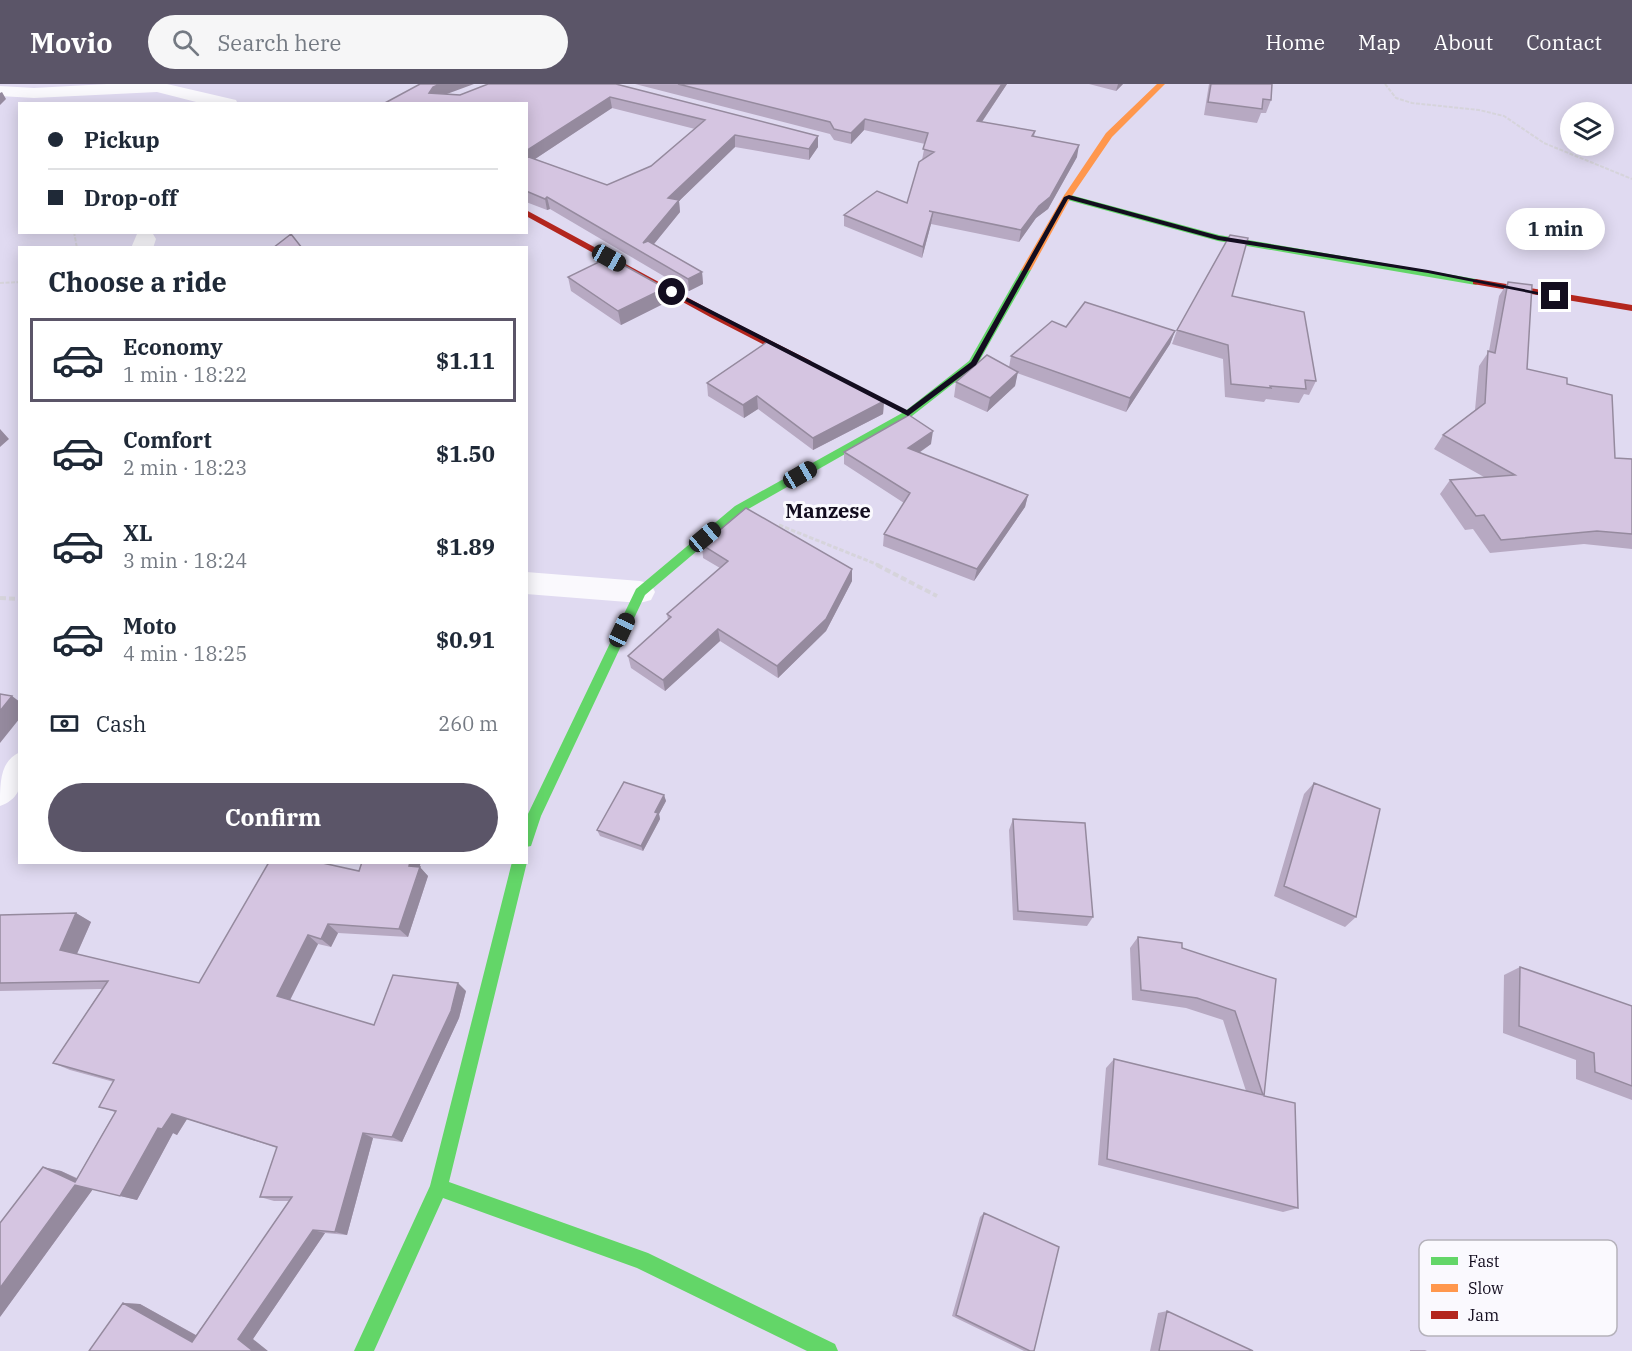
<!DOCTYPE html>
<html lang="en">
<head>
<meta charset="utf-8">
<style>
	:root { --surface:#fff; --page:#f6f6f7; --text:#1f2937; --muted:#747a83; --line:#e0e1e3; --accent:#5b5568 }
	body { margin:0; font-family:"IBM Plex Serif",serif; background:var(--page); color:var(--text); height:100vh; display:flex; flex-direction:column; font-size:22px; white-space:nowrap }
	* { box-sizing:border-box; margin:0 }
	p { font-size:20px; color:var(--muted) }
	.icon { flex:none; width:33px; height:33px; fill:none; stroke:currentColor; stroke-width:2; stroke-linecap:round; stroke-linejoin:round }
	.map { position:relative; flex:1; overflow:hidden }
	.panel { position:absolute; left:18px; top:162px; width:510px; height:618px; display:flex; flex-direction:column; background:var(--surface); border-radius:0px; box-shadow:0 3px 15px #0003 }
	.panel>* { flex:none }
	.top-card { position:absolute; left:18px; top:18px; width:510px; height:132px; border-radius:0px; box-shadow:0 3px 15px #0003; display:grid; align-content:center; height:132px; padding:0 30px; background:var(--surface) }
	.buttons { position:absolute; left:1560px; top:18px; display:grid; gap:12px }
	.buttons a { display:grid; place-items:center; width:54px; height:54px; border-radius:50%; background:var(--surface); box-shadow:0 3px 15px #0003; font-size:30px }
	.end { position:absolute; width:27px; height:27px; margin:-14px; border:8px solid #130d1f; background:#fff; box-shadow:0 0 0 3px #fff }
	.from { border-radius:50% }
	.bubble { position:absolute; height:42px; border-radius:21px; background:var(--surface); box-shadow:0 3px 15px #0003; font-size:20px; font-weight:700; line-height:42px; text-align:center }
	.car { position:absolute; width:18px; height:36px; margin:-18px -9px; border-radius:8px; box-shadow:0 0 4px 2px #0007; background:linear-gradient(#222 24%,#8ab4d8 0 40%,#222 0 76%,#8ab4d8 0 86%,#222 0) }
	.top-card b { display:flex; align-items:center; gap:21px; height:57px; font-size:22px }
	.top-card b+b { border-top:2px solid var(--line) }
	.top-card i { width:15px; height:15px; background:var(--text) }
	ul { padding:0; list-style:none }
	li { display:flex; align-items:center; gap:18px; height:84px; margin:0 12px 9px; padding:0 18px; border:3px solid transparent; border-radius:0px }
	li div { flex:1 }
	li b { display:block; font-size:22px }
	li em { font-style:normal; font-weight:700 }
	li.on { border-color:var(--accent) }
	li>.icon { width:54px; height:54px; stroke-width:1.5 }
	h2 { padding:0 30px; font-size:27px; line-height:72px }
	.pay { display:flex; align-items:center; gap:15px; height:66px; padding:0 30px; font-size:22px }
	.pay p { margin-inline-start:auto }
	.action { display:flex; gap:12px; margin-top:auto; padding:12px 30px }
	.action a { flex:1; height:69px; border-radius:36px; background:var(--accent); color:#fff; font-size:24px; font-weight:700; line-height:69px; text-align:center }
	header { display:flex; align-items:center; gap:36px; box-sizing:border-box; height:84px; padding:0 30px; background:var(--accent); color:#fff }
	header strong { font-size:28px }
	nav { display:flex; gap:33px; margin-inline-start:auto; font-size:21px }
	.search { width:420px; height:54px; background:var(--page); display:flex; align-items:center; gap:15px; box-sizing:border-box; padding:0 21px; border-radius:33px; color:var(--muted); font-size:22px }
	.map>svg:first-child { display:block }
	.lines { fill:none; stroke-linecap:round; stroke-linejoin:round }
	.path-far2 { stroke:#d6d4db; stroke-width:2; stroke-dasharray:4 1.5; stroke-linecap:butt }
	.path-far1 { stroke:#d6d4db; stroke-width:3; stroke-dasharray:4.5 2; stroke-linecap:butt }
	.path { stroke:#d6d4db; stroke-width:4; stroke-dasharray:6 3; stroke-linecap:butt }
	.street { fill:#faf9fd; fill-rule:evenodd }
	.fast { fill:#63d668; fill-rule:evenodd }
	.slow { fill:#ff974d; fill-rule:evenodd }
	.jam { fill:#b3261e; fill-rule:evenodd }
	.wall { fill:#b7a9c2; fill-rule:evenodd }
	.shaded-wall { fill:#958a9e }
	.building { fill:#d5c5e1; stroke:#958a9e; stroke-width:1.5 }
	.route { fill:#130d1f }
	.labels { text-anchor:middle; stroke-width:6; stroke-linejoin:round; paint-order:stroke }
	.quarter-label { font-size:20px; font-weight:bold; fill:#130d1f; stroke:#faf9fe }
	.key { fill:#faf9fe; stroke:#b5b2bb; stroke-width:1.5 }
	.key-label { font-size:16px; fill:#130d1f }
</style>
</head>
<body>
<header>
<strong>Movio</strong>
<div class="search"><svg class="icon" aria-label="search" viewBox="0 0 24 24"><circle cx="10" cy="10" r="6"/><path d="M15 15l6 6"/></svg>Search here</div>
<nav><a>Home</a><a>Map</a><a>About</a><a>Contact</a></nav>
</header>
<div class="map">
<svg width="1632" height="1267" viewBox="0 0 1632 1267">
	<rect width="100%" height="100%" fill="#e0daf1"/>
	<g class="lines">
		<path class="path-far2" d="M1385,0L1396,14L1412,19L1479,26L1504,32L1544,59L1632,95
			M74,148L77,164
			M0,199L20,198"/>
		<path class="path-far1" d="M779,441L881,482"/>
		<path class="path" d="M877,481L937,512
			M0,514L20,515"/>
		<path class="street" d="M107,0H167L236,16L238,20H204L157,8L34,14L0,12V2L34,4Z
			M145,148L153,150L156,155L153,164H131L137,150Z
			M526,488L640,497L651,500L655,508L651,516L640,519L526,510Z
			M20,668C20,692 27,712 0,722C0,698 0,677 20,668Z"/>
		<path class="fast" d="M1067,110L1219,151L1476,195L1481,198L1476,201L1218,157L1064,115V111Z
			M1026,183L1031,186L977,281L912,332L743,428L645,511L541,732L531,762L526,763L527,732L636,505L735,422L904,328L969,277L1021,186Z
			M526,776L527,778L449,1098L648,1169L835,1260L838,1267H807L637,1184L443,1114L374,1267H354L430,1102L512,778H526Z"/>
		<path class="slow" d="M1157,0H1165L1112,53L1071,113L1031,186L1023,188L1021,186L1063,113L1106,49Z"/>
		<path class="jam" d="M526,126L716,229L811,277L812,279L807,282L803,281L710,233L526,132Z
			M1476,195L1632,221V227L1473,200V196Z"/>
	</g>
	<path class="wall" d="M616,0L818,52V63L809,76L735,63L679,117L680,128L654,160L702,188L703,200L689,207L550,125L547,126L526,118V20H383L446,10L460,11ZM612,24L695,45L651,82L607,101L535,75Z
		M635,0H1007L982,38L1035,47L1034,53L1077,73L1048,125L1036,134L1019,158L931,140L922,174L844,142V131L907,119L922,76L925,60L864,46L851,60L834,56L830,50Z
		M1089,0H1123L1116,7Z
		M1209,0H1272L1271,16L1266,29H1261L1257,39L1204,31Z
		M568,193L665,204L667,218L621,241L571,207Z
		M1508,198L1527,285L1567,300L1615,374L1632,375V465L1584,460L1490,469L1473,445L1465,446L1440,410L1450,396L1484,393L1434,365L1443,351L1475,326L1479,282L1489,267L1499,212Z
		M1232,212L1316,297L1309,311L1304,310L1299,319L1266,315L1264,318L1225,313L1223,275L1172,260L1177,246Z
		M1066,243L1175,247L1170,260L1126,328L1017,289L1015,302L987,328L954,313L956,298L1009,283L1011,272Z
		M707,299L884,317L883,330L813,366L758,325L744,334L708,312Z
		M931,360L919,369L1028,411L1025,423L974,497L883,462L884,450L904,419L844,380V368Z
		M702,461L852,485V497L826,547L778,594L720,557L665,607L631,584L628,572L668,536L667,530L720,484L703,474Z
		M1314,699L1356,833L1345,843L1274,812L1304,710Z
		M664,711L666,717L659,730L660,735L643,767L600,752L597,746Z
		M1013,735L1093,833L1087,842L1013,836L1009,746Z
		M362,778H421L419,783L428,792L408,853L338,849L331,863L318,860L290,916L374,941L466,907L459,934L402,1058L373,1054L347,1151L325,1149L253,1255L89,1267L123,1219L140,1220L196,1251L290,1117H274L260,1113L277,1064L187,1035L177,1051L173,1049L137,1116L93,1105L0,1233L43,1083L61,1087L77,1094L115,1028L99,1023L114,998L70,986L53,979L102,905L0,907V831L76,829L91,838L77,870L199,899L359,787Z
		M1138,853L1182,864L1276,895L1264,1012L1298,1124L1283,1128L1098,1081L1106,984L1114,975L1246,1007L1223,936L1186,924L1132,916L1130,864Z
		M1520,883L1632,922V1016L1576,995V976L1503,949L1504,891Z
		M984,1129L1034,1267H1024L952,1232L980,1133Z
		M1167,1227L1253,1267H1150L1158,1229Z
		M1410,1266H1425L1427,1267H1410Z"/>
	<path class="shaded-wall" d="M440,0H474L436,14L429,9L433,3Z
		M1002,0H1007L975,48L977,37Z
		M1118,0H1123L1116,7Z
		M2,8L6,15L0,21V9Z
		M610,13L612,24L526,81V67Z
		M865,35L864,46L851,60V49Z
		M735,51V63L679,117L680,128L645,171L643,159L668,114Z
		M818,52V63L809,76V65Z
		M1079,61L1077,73L1048,125L1036,134L1019,158L1021,146Z
		M547,113L550,125L547,126L545,115Z
		M933,128L931,140L922,174L923,163Z
		M702,188L703,200L689,207L688,195Z
		M665,204L667,218L621,241L618,227Z
		M1175,247L1170,260L1126,328L1130,314Z
		M1018,288L1015,302L987,328L990,314Z
		M757,312L758,325L744,334L743,321Z
		M884,317L883,330L813,366V354Z
		M0,345L9,355L0,363Z
		M933,347L931,360L907,377L908,364Z
		M1028,411L1025,423L974,497L977,485Z
		M852,485V497L826,547L778,594L777,582Z
		M718,545L720,557L665,607L663,596Z
		M12,612L20,618V634L0,659V627Z
		M664,711L666,717L659,730L660,735L643,767L641,762L655,728Z
		M410,778H421L417,791L409,782Z
		M420,783L428,792L408,853L399,845Z
		M76,829L91,838L75,874L60,866Z
		M328,840L338,849L331,863L321,855Z
		M308,851L318,860L288,920L277,912Z
		M458,899L466,907L459,934L402,1058L392,1053Z
		M172,1030L187,1035L177,1051L173,1049L137,1116L120,1112L158,1044Z
		M363,1049L373,1054L347,1151L335,1148Z
		M43,1083L61,1087L92,1102L75,1098Z
		M75,1101L93,1105L0,1233V1204Z
		M313,1146L325,1149L253,1255L268,1267H253L238,1255Z
		M123,1219L140,1220L208,1258H192Z"/>
	<path class="building" d="M420,0H440L433,3L429,9L460,11L488,0H616L818,52L809,65L735,51L668,114L679,116L643,159L648,157L702,188L688,195L547,113L545,115L526,107V72L607,101L651,82L705,36L610,13L526,67V20H383Z
		M678,0H1002L977,37L1035,47L1032,52L1079,61L1050,113L1039,122L1021,146L929,127L933,128L923,163L844,131L877,107L907,119L919,78L934,68L923,65L928,49L865,35L851,49L834,45L830,38Z
		M1211,0H1272L1271,16L1263,15L1262,25L1208,18Z
		M291,150L302,164H273Z
		M1230,151L1248,154L1232,212L1304,228L1316,297L1305,296L1306,305L1270,302L1271,304L1231,300L1228,261L1177,246Z
		M609,173L665,204L618,227L568,193Z
		M1508,198L1532,201L1527,285L1567,294V300L1612,311L1615,374L1632,375V450L1597,447L1501,456L1484,431L1476,432L1450,396L1515,391L1443,351L1485,319L1488,267L1495,269Z
		M1085,218L1175,247L1130,314L1011,272L1052,237L1066,243Z
		M767,258L884,317L813,354L757,312L743,321L707,299Z
		M987,271L1018,288L990,314L956,298Z
		M909,331L933,347L908,364L1028,411L977,485L884,450L910,409L844,368Z
		M746,424L852,485L826,535L777,582L718,545L663,596L628,572L671,533L667,530L728,477L702,461Z
		M0,610L12,612L0,627Z
		M624,698L664,711L655,728L658,729L641,762L597,746Z
		M1314,699L1380,725L1356,833L1284,802Z
		M1013,735L1085,739L1093,833L1018,827Z
		M269,778H318L359,787L362,778H410L409,782L420,783L399,845L328,840L321,855L308,851L277,912L374,941L393,891L458,899L451,927L392,1053L363,1049L335,1148L313,1146L238,1255L253,1267H89L123,1219L192,1258L292,1113H260L277,1063L172,1030L162,1045L158,1044L120,1112L75,1101L0,1204V1139L43,1083L75,1098L116,1027L99,1023L114,996L53,979L108,897L0,899V831L76,829L60,866L199,899Z
		M1138,853L1182,859V864L1276,895L1264,1012L1295,1019L1298,1124L1107,1075L1114,975L1263,1011L1235,927L1197,914L1141,906Z
		M1520,883L1632,922V1002L1595,988L1594,969L1519,942Z
		M984,1129L1059,1163L1034,1267H1030L956,1231Z
		M1167,1227L1253,1267H1159Z"/>
	<path class="route" d="M1069,111L1219,152L1428,186L1558,212L1555,214L1428,189L1218,156L1068,115L976,281L908,332L668,208L674,207L907,326L971,278L1064,113Z"/>
	<g class="labels">
		<g class="quarter-label">
			<text x="828" y="434">Manzese</text>
		</g>
	</g>
	<rect x="1419" y="1156" width="198" height="96" rx="9" class="key"/>
	<rect x="1431" y="1173" width="27" height="8" fill="#63d668"/>
	<rect x="1431" y="1200" width="27" height="8" fill="#ff974d"/>
	<rect x="1431" y="1227" width="27" height="8" fill="#b3261e"/>
	<g class="key-label">
		<text x="1468" y="1183">Fast</text>
		<text x="1468" y="1210">Slow</text>
		<text x="1468" y="1237">Jam</text>
	</g>
</svg>
<div class="buttons">
<a><svg class="icon" aria-label="layers" viewBox="0 0 24 24"><path d="M12 4l9 5-9 5-9-5zM3 14l9 5 9-5"/></svg></a>
</div>
<i class="end from" style="left:672px;top:208px"></i>
<i class="end" style="left:1555px;top:212px"></i>
<div class="bubble" style="left:1506px;top:124px;width:99px">1 min</div>
<i class="car" style="left:609px;top:174px;rotate:119deg"></i>
<i class="car" style="left:800px;top:391px;rotate:60deg"></i>
<i class="car" style="left:705px;top:453px;rotate:50deg"></i>
<i class="car" style="left:622px;top:546px;rotate:25deg"></i>
<div class="top-card">
<b><i class="from"></i>Pickup</b>
<b><i></i>Drop-off</b>
</div>
<section class="panel">
<h2>Choose a ride</h2>
<ul>
<li class="on"><svg class="icon" aria-label="car" viewBox="0 0 24 24"><path d="M5 17H2v-5l4-1 3-4h7l3 4 3 1v5h-3M9 17h6M6 11h13"/><circle cx="7" cy="17" r="2"/><circle cx="17" cy="17" r="2"/></svg><div><b>Economy</b><p>1 min · 18:22</p></div><em>$1.11</em></li>
<li><svg class="icon" aria-label="car" viewBox="0 0 24 24"><path d="M5 17H2v-5l4-1 3-4h7l3 4 3 1v5h-3M9 17h6M6 11h13"/><circle cx="7" cy="17" r="2"/><circle cx="17" cy="17" r="2"/></svg><div><b>Comfort</b><p>2 min · 18:23</p></div><em>$1.50</em></li>
<li><svg class="icon" aria-label="car" viewBox="0 0 24 24"><path d="M5 17H2v-5l4-1 3-4h7l3 4 3 1v5h-3M9 17h6M6 11h13"/><circle cx="7" cy="17" r="2"/><circle cx="17" cy="17" r="2"/></svg><div><b>XL</b><p>3 min · 18:24</p></div><em>$1.89</em></li>
<li><svg class="icon" aria-label="car" viewBox="0 0 24 24"><path d="M5 17H2v-5l4-1 3-4h7l3 4 3 1v5h-3M9 17h6M6 11h13"/><circle cx="7" cy="17" r="2"/><circle cx="17" cy="17" r="2"/></svg><div><b>Moto</b><p>4 min · 18:25</p></div><em>$0.91</em></li>
</ul>
<div class="pay"><svg class="icon" aria-label="cash" viewBox="0 0 24 24"><path d="M3 7h18v10H3z"/><circle cx="12" cy="12" r="2"/></svg>Cash<p>260 m</p></div>
<div class="action"><a>Confirm</a></div>
</section>
</div>
</body>
</html>
